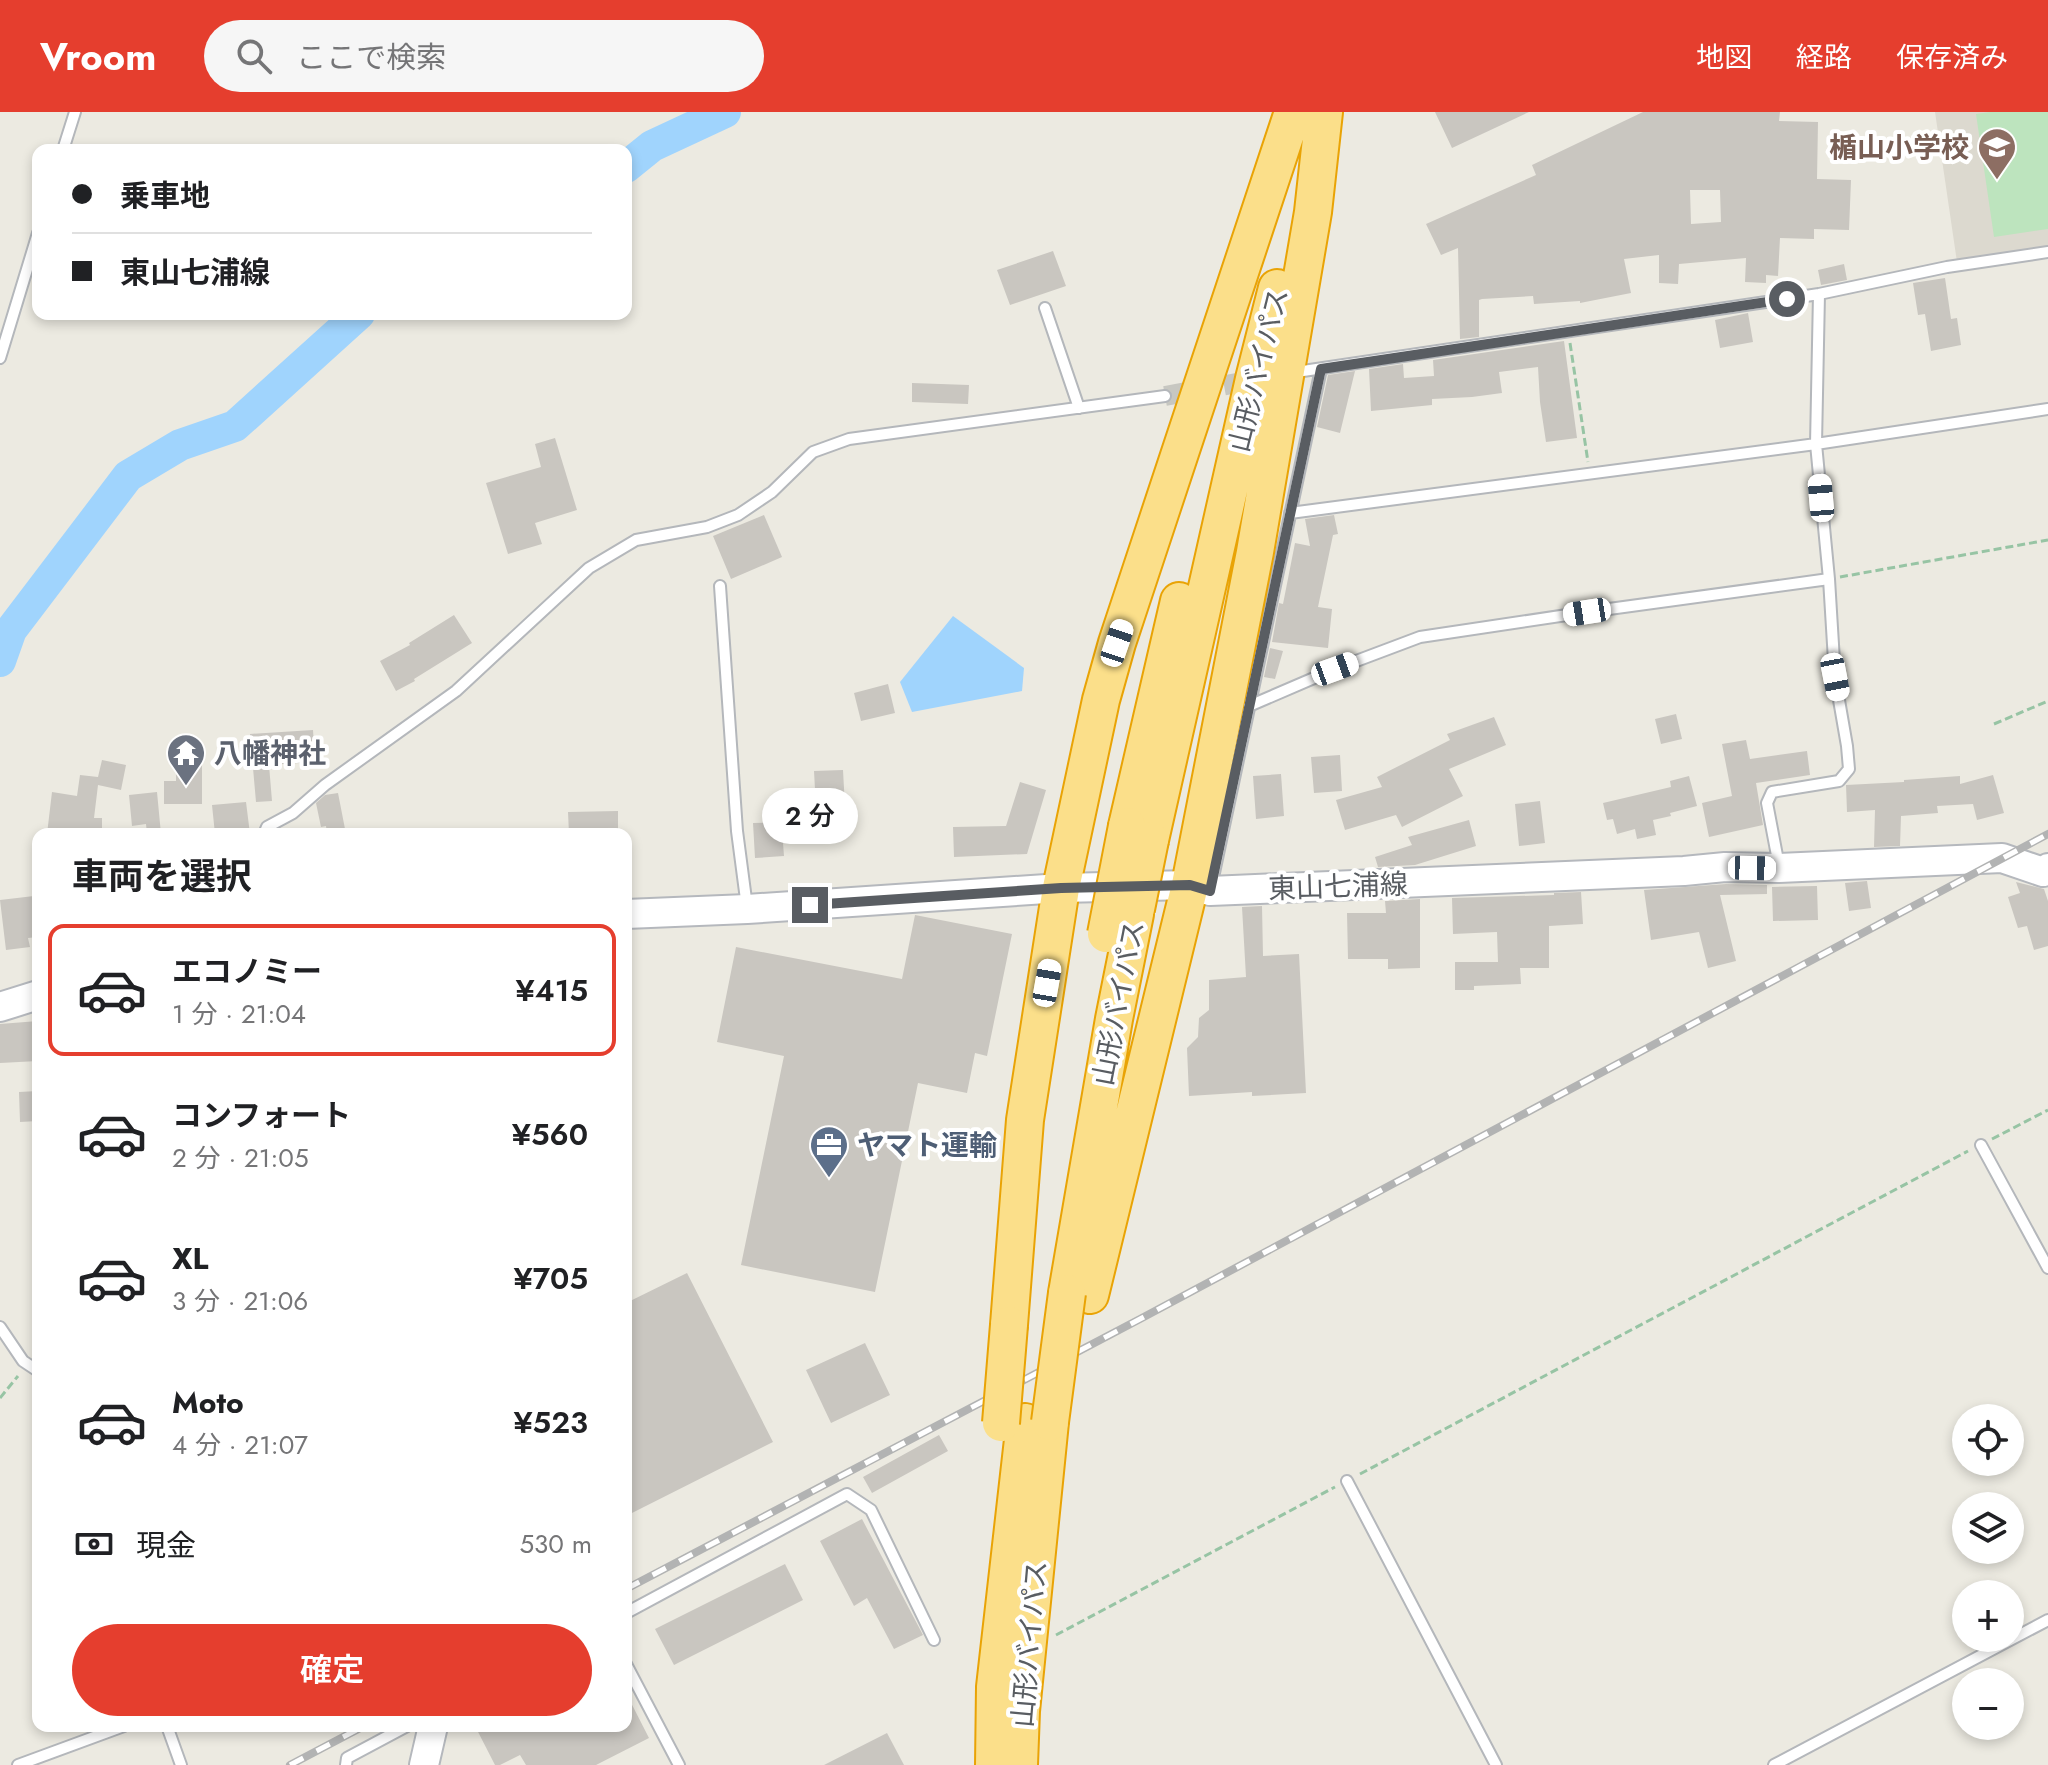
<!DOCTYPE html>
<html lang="ja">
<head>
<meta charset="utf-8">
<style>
	:root { --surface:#fff; --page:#f6f6f6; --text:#202124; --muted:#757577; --line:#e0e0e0; --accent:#e53e2e }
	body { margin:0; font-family:Jost,"Noto Sans JP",sans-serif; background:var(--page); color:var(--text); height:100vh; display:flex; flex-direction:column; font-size:30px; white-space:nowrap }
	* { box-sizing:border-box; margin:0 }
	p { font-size:26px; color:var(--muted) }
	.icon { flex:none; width:44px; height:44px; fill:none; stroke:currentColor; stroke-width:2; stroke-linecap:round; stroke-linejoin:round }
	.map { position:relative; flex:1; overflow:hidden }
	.side { position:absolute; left:32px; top:716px; width:600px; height:904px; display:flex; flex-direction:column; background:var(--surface); border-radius:16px; box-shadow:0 4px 12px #0003 }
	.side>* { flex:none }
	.top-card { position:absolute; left:32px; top:32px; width:600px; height:176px; border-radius:16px; box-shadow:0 4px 12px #0003; display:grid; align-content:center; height:176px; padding:0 40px; background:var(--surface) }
	.fabs { position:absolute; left:1952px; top:1292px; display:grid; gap:16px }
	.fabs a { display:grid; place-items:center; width:72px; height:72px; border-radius:50%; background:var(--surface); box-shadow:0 4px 12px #0003; font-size:40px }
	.end { position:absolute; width:36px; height:36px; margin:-18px; border:10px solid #595d62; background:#fff; box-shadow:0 0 0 4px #fff }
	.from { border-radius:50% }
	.bubble { position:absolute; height:56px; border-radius:28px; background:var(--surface); box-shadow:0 4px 12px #0003; font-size:26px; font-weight:600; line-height:56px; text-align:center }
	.car { position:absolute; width:24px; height:48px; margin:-24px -12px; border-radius:10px; box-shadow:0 0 6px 2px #0007; background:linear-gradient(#fff 24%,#345 0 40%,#fff 0 76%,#345 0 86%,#fff 0) }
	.top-card b { display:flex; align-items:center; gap:28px; height:76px; font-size:30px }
	.top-card b+b { border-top:2px solid var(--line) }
	.top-card i { width:20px; height:20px; background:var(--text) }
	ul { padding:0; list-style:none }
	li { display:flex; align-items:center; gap:24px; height:132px; margin:0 16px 12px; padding:0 24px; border:4px solid transparent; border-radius:16px }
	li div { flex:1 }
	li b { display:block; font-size:30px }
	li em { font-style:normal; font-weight:600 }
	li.selected { border-color:var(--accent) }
	li>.icon { width:72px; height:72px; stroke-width:1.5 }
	h2 { padding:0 40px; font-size:36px; line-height:96px }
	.pay { display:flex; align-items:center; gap:20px; height:88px; padding:0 40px; font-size:30px }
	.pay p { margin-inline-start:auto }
	.cta { display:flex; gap:16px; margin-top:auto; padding:16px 40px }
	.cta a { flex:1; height:92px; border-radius:48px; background:var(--accent); color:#fff; font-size:32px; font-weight:600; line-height:92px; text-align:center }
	header { display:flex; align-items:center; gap:48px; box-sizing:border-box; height:112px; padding:0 40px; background:var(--accent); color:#fff }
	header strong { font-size:38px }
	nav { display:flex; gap:44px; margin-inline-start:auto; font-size:28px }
	.search { width:560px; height:72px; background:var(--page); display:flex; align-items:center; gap:20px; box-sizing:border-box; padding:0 28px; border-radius:44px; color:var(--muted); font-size:30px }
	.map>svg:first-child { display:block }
	.education { fill:#dcd9cf }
	.green { fill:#bde4be }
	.water { fill:#a0d4fd }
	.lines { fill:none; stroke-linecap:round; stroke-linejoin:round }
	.river { stroke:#a0d4fd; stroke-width:32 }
	.building { fill:#c9c6c0; fill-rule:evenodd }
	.street-tunnel { stroke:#c7c7c1; stroke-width:20; stroke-dasharray:20 10; stroke-linecap:butt }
	.lane-casing { stroke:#b4b7bb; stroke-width:14 }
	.secondary-casing { stroke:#b5b8bd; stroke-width:32 }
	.highway-casing { stroke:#e9a305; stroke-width:40 }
	.path { stroke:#97c4a4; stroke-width:3; stroke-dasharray:8 4; stroke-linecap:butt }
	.lane { stroke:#fff; stroke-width:10 }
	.secondary { stroke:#fff; stroke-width:28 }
	.highway { stroke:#fbdf8a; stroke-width:36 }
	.rail-casing { stroke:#b2b3b3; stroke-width:8 }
	.rail { stroke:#fff; stroke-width:5; stroke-dasharray:15; stroke-linecap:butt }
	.highway-bridge-casing { stroke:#e9a305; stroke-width:40; stroke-linecap:butt }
	.highway-bridge { stroke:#fbdf8a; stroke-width:36 }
	.route { stroke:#595d62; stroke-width:10 }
	.labels { text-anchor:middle; stroke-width:8; stroke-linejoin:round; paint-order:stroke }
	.education-label { font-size:28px; font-weight:bold; fill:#785e54; stroke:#fff; text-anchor:end }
	.street-label { font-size:28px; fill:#595d62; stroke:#fff }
	.worship-label { font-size:28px; font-weight:bold; fill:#5b616d; stroke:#fff; text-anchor:start }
	.service-label { font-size:28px; font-weight:bold; fill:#4e5e75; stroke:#fff; text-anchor:start }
</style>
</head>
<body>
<header>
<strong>Vroom</strong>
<div class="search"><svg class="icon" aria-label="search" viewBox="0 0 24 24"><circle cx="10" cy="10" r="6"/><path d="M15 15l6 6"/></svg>ここで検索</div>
<nav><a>地図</a><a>経路</a><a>保存済み</a></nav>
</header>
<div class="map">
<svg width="2048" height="1653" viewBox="0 0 2048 1653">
	<rect width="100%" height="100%" fill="#eceae1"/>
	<path class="education" d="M1935,0H2048V137L1957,150Z"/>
	<path class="green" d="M1990,0H2048V117L1994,125L1976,2Z"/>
	<path class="water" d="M953,504L1024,556L1022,579L912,600L900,570Z"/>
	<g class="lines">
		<path class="river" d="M626,55L652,34L725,0
			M0,549L11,518L128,364L180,333L235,314L359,202"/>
	</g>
	<path class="building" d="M1435,0H1529L1452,36Z
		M1643,0H1780L1779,9L1818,10L1817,67L1851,68L1849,118L1814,117V127L1780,126L1778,164L1766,163V171L1745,170L1746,146L1679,152L1678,172L1659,171V143L1624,147L1631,181L1580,191V189L1534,192L1533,184L1482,187L1479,188V225L1460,227L1458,136L1441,143L1426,112L1536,63L1532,53ZM1690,78H1720L1721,110L1691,112Z
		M1053,139L1066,174L1010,193L997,158Z
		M1844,152L1847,168L1821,173L1818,158Z
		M1945,166L1951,207L1957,206L1961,233L1931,239L1925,202L1918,203L1913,171Z
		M1748,201L1753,230L1720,236L1715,208Z
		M1564,229L1577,326L1546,330L1540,290L1538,255L1499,260L1502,281L1472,285L1432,287V293L1371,299L1369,257L1403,252L1404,266L1434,264L1433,248Z
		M1355,259L1340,321L1317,315L1328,263Z
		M912,271L969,273L968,292L912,290Z
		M555,326L577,398L535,411L542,432L508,442L486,371L541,355L535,332Z
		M764,403L782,445L731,467L713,424Z
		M1334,403L1338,422L1333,423L1318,495L1332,497L1328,536L1272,530L1279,491L1283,492L1295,431L1310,434L1305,407Z
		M454,503L472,531L414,567L415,569L396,579L380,549L410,533L409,531Z
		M1270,536L1283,539L1275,567L1264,565Z
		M888,572L895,601L861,609L854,581Z
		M1676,602L1682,627L1661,632L1655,607Z
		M1494,605L1506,633L1449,657L1463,684L1402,715L1396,703L1345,718L1336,688L1382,675L1377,665L1450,628L1447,622Z
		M313,618L315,650L269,653L272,689L256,690L250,622Z
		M1746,628L1750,647L1807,639L1810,663L1756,671L1763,713L1709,725L1702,691L1732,684L1722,632Z
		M1340,643L1342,679L1314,681L1311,645Z
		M102,648L126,653L121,678L98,673L94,706H102V722H47L52,680L77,684L80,663L98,665Z
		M176,653H202V692H164V669H176Z
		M843,658L845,695L816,696L814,659Z
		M1281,662L1284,704L1256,707L1253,664Z
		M1993,663L2004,701L1977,708L1973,692L1937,694L1938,701L1901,704L1900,734L1874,735L1875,698L1847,700L1846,673L1904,670V668L1960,664V672Z
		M1689,664L1697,694L1670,701L1671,704L1653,708L1656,723L1637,727L1635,717L1617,722L1613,707L1607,708L1603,691L1671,675L1670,669Z
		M1020,670L1046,678L1027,742L954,745L953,715L1006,714Z
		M157,680L161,722H147L146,712L132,714L129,683Z
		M338,681L346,722H327L326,714L321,715L316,691L325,683Z
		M1540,689L1545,731L1519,734L1515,692Z
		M246,690L250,722H215L212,693Z
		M811,691L814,729L783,731L784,744L755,746L753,711L789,710L788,693Z
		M618,699V722H569L568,700Z
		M1469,708L1476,734L1415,753L1378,755L1375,745L1412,733L1408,725Z
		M1867,769L1871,796L1849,799L1845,771Z
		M2016,770L2044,777L2048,789V834L2034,838L2027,814L2018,816L2008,785L2020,781Z
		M1726,772L1767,773V782L1720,783L1736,849L1708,856L1699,820L1651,828L1644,778Z
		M1817,774L1818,808L1773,809L1772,775Z
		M1581,780L1583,812L1549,814V856H1520L1521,872L1474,874V878H1455V850H1498L1497,820L1453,822L1452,786L1554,783V781Z
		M34,784L38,825L28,826L30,835L6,838L0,788Z
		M1420,787V856L1388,857V847H1348L1347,801H1386L1385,789Z
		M1262,794L1263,844L1299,842L1306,981L1252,984V980L1189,984L1187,936L1198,925L1199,906L1209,898V868L1246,865L1242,795Z
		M915,803L1012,822L987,944L975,941L967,981L918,971L875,1180L741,1153L784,944L717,930L736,835L902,867Z
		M38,909V949L0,951V912Z
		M38,979V1009L20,1010L19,980Z
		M687,1161L773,1330L626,1404V1191Z
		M865,1231L890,1283L831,1311L806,1258Z
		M939,1323L948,1339L872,1381L863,1365Z
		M862,1407L923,1523L894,1537L867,1486L854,1494L820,1429Z
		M785,1452L803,1488L674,1553L655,1517Z
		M626,1581L649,1626L596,1653H526L520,1643L500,1653H495L475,1614H626Z
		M887,1621L904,1653H824Z"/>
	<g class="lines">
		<path class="street-tunnel" d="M1165,284L1259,267"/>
		<g class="lane-casing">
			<path id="lane" d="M63,38L75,0
				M1045,196L1079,296
				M0,246L38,121
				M1303,259L1819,182L1947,155L2048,140
				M1290,401L1816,332L2048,297
				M720,474L737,719L747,795
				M1249,594L1335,557L1420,525L1587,500L1829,467
				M264,722L267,715L293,701L325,673L456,579L589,456L636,428L707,415L738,403L772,380L813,340L849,327L1165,284
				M1779,754L1767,691L1772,680L1839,669L1849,657L1847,634L1835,565L1829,467L1816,332L1819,182
				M1211,775L1321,257
				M1981,1033L2048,1156
				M0,1215L23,1249L38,1259
				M1347,1369L1496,1653
				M626,1501L847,1382L871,1398L934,1528
				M626,1552L679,1653
				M167,1614L181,1653
				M18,1653L124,1614
				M346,1653L347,1646L407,1614
				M1774,1653L2048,1508"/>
		</g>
		<g class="secondary-casing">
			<path id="secondary" d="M626,802L747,797L1061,776L1190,773L1210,779L1684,759L1725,755L1779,756L2002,746L2043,760L2048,756
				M0,895L38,883
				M424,1653L433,1614"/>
		</g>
		<g class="highway-casing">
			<path id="highway" d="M1127,714L1179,489
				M1150,728L1254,267L1277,176
				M1067,1181L1114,907L1135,802
				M1090,1183L1190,773L1255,440L1313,100L1324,0
				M1009,1213L1025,1008L1061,776L1101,588L1117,531L1293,0
				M994,1653L995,1575L1025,1310
				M1019,1653L1021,1599L1050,1310"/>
		</g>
		<path class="path" d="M1570,231L1588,350
			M1840,465L2048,428
			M1994,612L2048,589
			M110,718L119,722
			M1992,1027L2048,998
			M0,1286L18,1264
			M1360,1362L1968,1039
			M1056,1523L1335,1375"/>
		<use href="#lane" class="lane"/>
		<use href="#secondary" class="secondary"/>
		<use href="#highway" class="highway"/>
		<g class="rail-casing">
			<path id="rail" d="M626,1477L1140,1207L2048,722
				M290,1653L364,1614"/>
		</g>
		<use href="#rail" class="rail"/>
		<g class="highway-bridge-casing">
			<path id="highway-bridge" d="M1136,797L1150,728
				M1106,822L1127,714
				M1050,1310L1067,1181
				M1001,1311L1009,1213"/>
		</g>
		<use href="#highway-bridge" class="highway-bridge"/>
	</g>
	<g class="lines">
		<path class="route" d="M810,793L1061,776L1190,773L1210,779L1321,257L1787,187"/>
	</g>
	<defs>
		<g id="school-pin" transform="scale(2)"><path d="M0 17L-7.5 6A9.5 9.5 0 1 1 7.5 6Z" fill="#8d6e63" stroke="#fff"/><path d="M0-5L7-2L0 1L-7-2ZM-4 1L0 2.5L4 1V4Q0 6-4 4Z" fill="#fff"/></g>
		<g id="temple-pin" transform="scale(2)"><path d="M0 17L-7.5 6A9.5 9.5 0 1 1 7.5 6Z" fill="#6b7280" stroke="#fff"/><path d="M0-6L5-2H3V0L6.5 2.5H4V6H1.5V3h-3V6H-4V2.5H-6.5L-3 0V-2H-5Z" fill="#fff"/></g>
		<g id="office-pin" transform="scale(2)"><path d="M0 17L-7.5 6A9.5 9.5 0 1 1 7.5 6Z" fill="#5c6f8a" stroke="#fff"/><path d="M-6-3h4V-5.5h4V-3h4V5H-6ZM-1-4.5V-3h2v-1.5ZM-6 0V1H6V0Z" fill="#fff"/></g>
	</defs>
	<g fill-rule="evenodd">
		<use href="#school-pin" x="1997" y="35"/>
		<use href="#temple-pin" x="186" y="641"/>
		<use href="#office-pin" x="829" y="1033"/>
	</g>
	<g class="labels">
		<g class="education-label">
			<text x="1969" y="45">楯山小学校</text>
		</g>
		<g class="street-label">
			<text transform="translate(1258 258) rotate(-76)" y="10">山形バイパス</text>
			<text transform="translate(1338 774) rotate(-2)" y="10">東山七浦線</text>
			<text transform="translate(1118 891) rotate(-79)" y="10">山形バイパス</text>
			<text transform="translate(1029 1532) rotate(-85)" y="10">山形バイパス</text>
		</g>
		<g class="worship-label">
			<text x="214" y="651">八幡神社</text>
		</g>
		<g class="service-label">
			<text x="857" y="1043">ヤマト運輸</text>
		</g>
	</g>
</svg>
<div class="fabs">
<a><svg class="icon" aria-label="locate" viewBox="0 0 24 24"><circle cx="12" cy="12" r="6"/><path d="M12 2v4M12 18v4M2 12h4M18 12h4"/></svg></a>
<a><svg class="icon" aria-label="layers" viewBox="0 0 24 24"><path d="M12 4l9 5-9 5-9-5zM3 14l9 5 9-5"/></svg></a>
<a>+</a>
<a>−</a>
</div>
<i class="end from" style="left:1787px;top:187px"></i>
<i class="end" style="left:810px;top:793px"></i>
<div class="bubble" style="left:762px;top:676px;width:96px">2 分</div>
<i class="car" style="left:1821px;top:386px;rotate:355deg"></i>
<i class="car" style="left:1587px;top:500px;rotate:261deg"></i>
<i class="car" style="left:1117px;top:531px;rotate:19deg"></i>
<i class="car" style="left:1335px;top:557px;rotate:70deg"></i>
<i class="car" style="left:1835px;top:565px;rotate:169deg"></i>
<i class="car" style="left:1752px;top:756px;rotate:91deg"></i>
<i class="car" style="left:1047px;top:871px;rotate:10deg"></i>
<div class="top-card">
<b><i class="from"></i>乗車地</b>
<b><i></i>東山七浦線</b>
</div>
<section class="side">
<h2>車両を選択</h2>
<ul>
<li class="selected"><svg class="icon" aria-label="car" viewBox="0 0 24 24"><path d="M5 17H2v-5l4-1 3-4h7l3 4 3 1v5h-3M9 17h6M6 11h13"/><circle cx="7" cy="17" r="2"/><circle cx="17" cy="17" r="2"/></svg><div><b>エコノミー</b><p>1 分 · 21:04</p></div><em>¥415</em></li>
<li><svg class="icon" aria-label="car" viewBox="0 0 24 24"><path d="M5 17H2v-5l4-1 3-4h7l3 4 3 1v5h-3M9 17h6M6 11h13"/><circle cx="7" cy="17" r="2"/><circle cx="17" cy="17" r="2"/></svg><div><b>コンフォート</b><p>2 分 · 21:05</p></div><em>¥560</em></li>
<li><svg class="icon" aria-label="car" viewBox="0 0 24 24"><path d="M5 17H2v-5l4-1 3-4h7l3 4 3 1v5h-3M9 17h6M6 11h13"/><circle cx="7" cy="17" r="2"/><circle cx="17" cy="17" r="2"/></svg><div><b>XL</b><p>3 分 · 21:06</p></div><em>¥705</em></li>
<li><svg class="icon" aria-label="car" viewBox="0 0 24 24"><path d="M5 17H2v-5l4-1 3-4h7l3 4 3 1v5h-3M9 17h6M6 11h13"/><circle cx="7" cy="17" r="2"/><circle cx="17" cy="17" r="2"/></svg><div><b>Moto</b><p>4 分 · 21:07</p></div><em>¥523</em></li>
</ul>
<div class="pay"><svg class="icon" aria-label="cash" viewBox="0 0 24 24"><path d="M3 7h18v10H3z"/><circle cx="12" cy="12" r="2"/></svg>現金<p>530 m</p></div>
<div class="cta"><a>確定</a></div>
</section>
</div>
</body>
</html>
